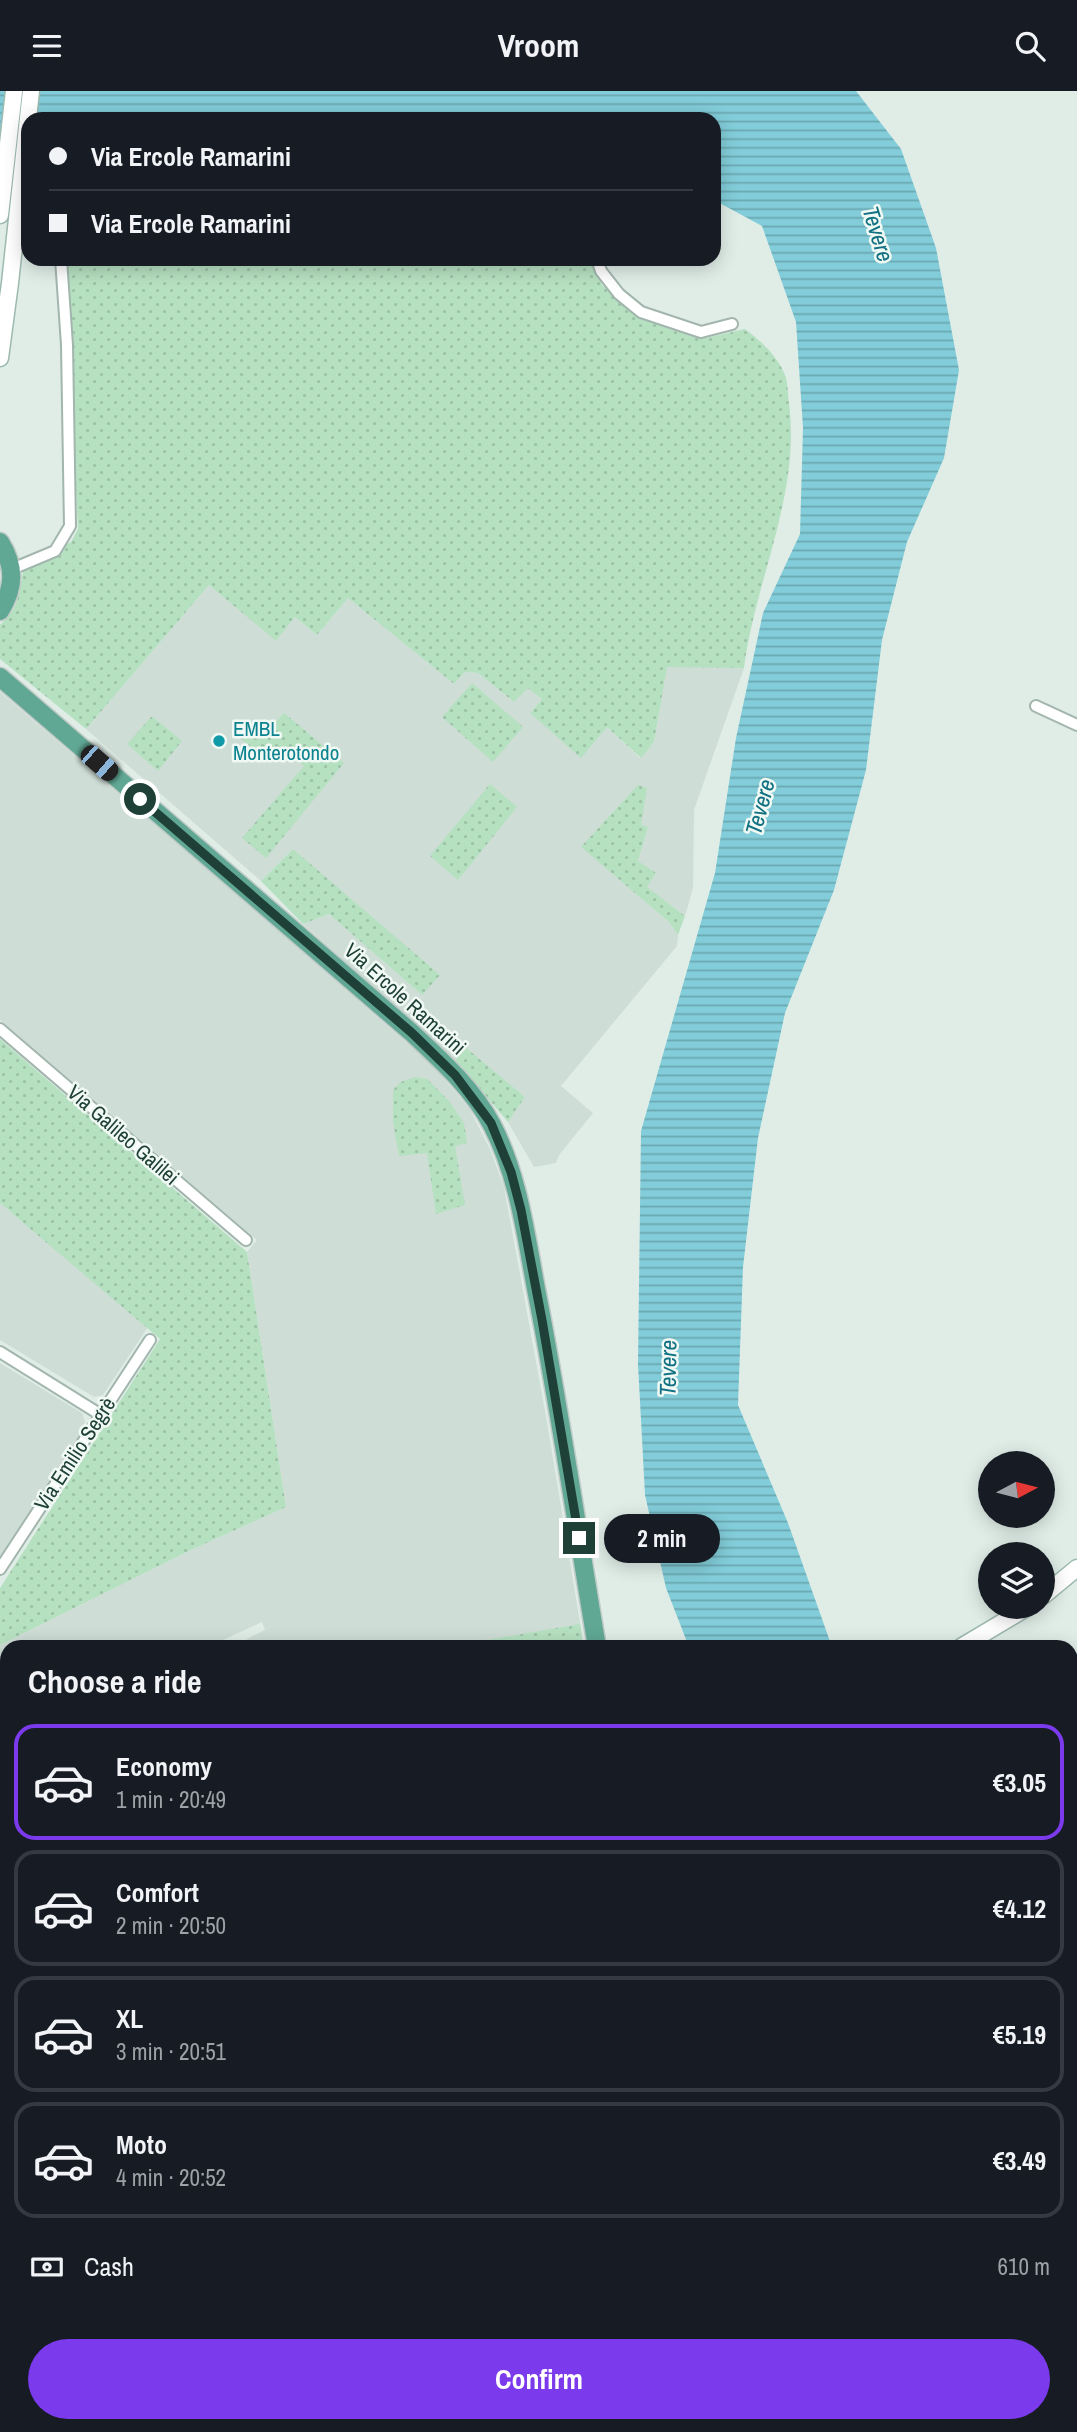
<!DOCTYPE html>
<html lang="en">
<head>
<meta charset="utf-8">
<style>
	:root { --surface:#171b24; --page:#20242c; --text:#f1f3f6; --muted:#9ea1a6; --line:#363941; --accent:#7c3aed }
	body { margin:0; font-family:"Archivo Narrow",sans-serif; background:var(--page); color:var(--text); height:100vh; display:flex; flex-direction:column; font-size:26px; white-space:nowrap }
	* { box-sizing:border-box; margin:0 }
	p { font-size:23px; color:var(--muted) }
	.icon { flex:none; width:38px; height:38px; fill:none; stroke:currentColor; stroke-width:2; stroke-linecap:round; stroke-linejoin:round }
	.map { position:relative; flex:1; overflow:hidden }
	.side { position:absolute; left:0px; top:1549px; width:1078px; height:793px; display:flex; flex-direction:column; background:var(--surface); border-radius:21px 21px 0 0; box-shadow:0 4px 18px #0003 }
	.side>* { flex:none }
	.hud { position:absolute; left:21px; top:21px; width:700px; height:154px; border-radius:21px; box-shadow:0 4px 18px #0003; display:grid; align-content:center; height:154px; padding:0 28px; background:var(--surface) }
	.needle { width:46px; rotate:83deg }
	.tools { position:absolute; left:978px; top:1360px; display:grid; gap:14px }
	.tools a { display:grid; place-items:center; width:77px; height:77px; border-radius:50%; background:var(--surface); box-shadow:0 4px 18px #0003; font-size:35px }
	.end { position:absolute; width:32px; height:32px; margin:-16px; border:9px solid #1f4036; background:#fff; box-shadow:0 0 0 4px #fff }
	.from { border-radius:50% }
	.bubble { position:absolute; height:49px; border-radius:24px; background:var(--surface); box-shadow:0 4px 18px #0003; font-size:23px; font-weight:700; line-height:49px; text-align:center }
	.car { position:absolute; width:21px; height:42px; margin:-21px -10px; border-radius:9px; box-shadow:0 0 5px 2px #0007; background:linear-gradient(#222 24%,#8ab4d8 0 40%,#222 0 76%,#8ab4d8 0 86%,#222 0) }
	.hud b { display:flex; align-items:center; gap:24px; height:66px; font-size:26px }
	.hud b+b { border-top:2px solid var(--line) }
	.hud i { width:18px; height:18px; background:var(--text) }
	ul { padding:0; list-style:none }
	li { display:flex; align-items:center; gap:21px; height:116px; margin:0 14px 10px; padding:0 14px; border:4px solid var(--line); border-radius:21px }
	li div { flex:1 }
	li b { display:block; font-size:26px }
	li em { font-style:normal; font-weight:700 }
	li.current { border-color:var(--accent) }
	li>.icon { width:63px; height:63px; stroke-width:1.5 }
	h2 { padding:0 28px; font-size:32px; line-height:84px }
	.pay { display:flex; align-items:center; gap:18px; height:77px; padding:0 28px; font-size:26px }
	.pay p { margin-inline-start:auto }
	.primary-button { display:flex; gap:14px; margin-top:auto; padding:14px 28px }
	.primary-button a { flex:1; height:80px; border-radius:42px; background:var(--accent); color:#fff; font-size:28px; font-weight:700; line-height:80px; text-align:center }
	header { display:flex; justify-content:space-between; align-items:center; height:91px; padding:0 28px; background:var(--surface); font-size:32px; font-weight:700 }
	.map>svg:first-child { display:block }
	.built { fill:#ceddd6 }
	.grass { fill:url(#grass-dots) }
	.water { fill:url(#water-rules) }
	.lines { fill:none; stroke-linecap:round; stroke-linejoin:round }
	.stream { stroke:#82cdd9; stroke-width:2.5 }
	.street-casing { stroke:#a2b6ae; stroke-width:14 }
	.secondary-casing { stroke:#9dbaaf; stroke-width:19 }
	.primary-casing { stroke:#c0cac7; stroke-width:21 }
	.street { stroke:#fff; stroke-width:10 }
	.secondary { stroke:#fff; stroke-width:16 }
	.primary { stroke:#60a894; stroke-width:18 }
	.route { stroke:#1f4036; stroke-width:9 }
	.culture-dot { fill:#0f9aa8; stroke:#f1f9f5; stroke-width:2.5 }
	.labels { text-anchor:middle; stroke-width:5; stroke-linejoin:round; paint-order:stroke }
	.culture-label { font-size:21px; fill:#0d838f; stroke:#f1f9f5; text-anchor:start }
	.street-label { font-size:21px; fill:#1f4036; stroke:#f1f9f5 }
	.water-label { font-size:23px; font-style:italic; fill:#127182; stroke:#f1f9f5 }
</style>
</head>
<body>
<header><svg class="icon" aria-label="menu" viewBox="0 0 24 24"><path d="M4 6h16M4 12h16M4 18h16"/></svg>Vroom<svg class="icon" aria-label="search" viewBox="0 0 24 24"><circle cx="10" cy="10" r="6"/><path d="M15 15l6 6"/></svg></header>
<div class="map">
<svg width="1077" height="2341" viewBox="0 0 1077 2341">
	<defs>
		<pattern id="grass-dots" width="8" height="8" patternUnits="userSpaceOnUse" patternTransform="scale(1.75)"><rect width="8" height="8" fill="#b6e1c1"/><path d="M2 2h.1M6 6h.1" fill="none" stroke="#9cc2a6" stroke-width="1.8" stroke-linecap="round"/></pattern>
		<pattern id="water-rules" width="6" height="5" patternUnits="userSpaceOnUse" patternTransform="scale(1.75)"><rect width="6" height="5" fill="#82cdd9"/><path d="M0 2.5h6" fill="none" stroke="#6aa8b1"/></pattern>
	</defs>
	<rect width="100%" height="100%" fill="#e0ede7"/>
	<path class="built" d="M209,494L276,549L295,526L317,544L348,507L454,593L465,581L478,582L514,611L528,596L542,608L530,622L549,637L607,636L640,667L654,651L667,573L744,577L694,719L693,797L685,825L646,796L638,770L648,736L641,735L582,756L669,831L678,844L677,855L561,995L593,1022L559,1064L556,1072L534,1076L508,1031L525,1006L465,957L455,969L303,833L329,823L422,904L293,758L261,790L86,638Z
		M0,601L214,784L432,974L469,1017L490,1058L504,1096L547,1331L584,1556H245L247,1548L265,1539L262,1531L208,1556H7V1618L0,1614V1554L193,1458L286,1416L247,1161L257,1149L0,929Z
		M0,1112L148,1236L103,1304L94,1306L0,1249Z
		M0,1272L82,1322L85,1331L83,1340L0,1467Z
		M0,1643L7,1647V1863L0,1858Z"/>
	<path class="grass" d="M64,168H594L602,194L637,224L675,240L706,247L745,238C761,250 780,267 786,287C788,295 788,305 789,313C801,402 755,490 744,577L667,576L654,651L641,667L607,636L581,667L530,622L542,608L528,597L514,611L478,582L465,581L454,593L348,507L317,544L295,526L276,550L209,494L86,638L0,568V534C21,515 18,502 24,477L71,451L78,438Z
		M472,592L523,636L493,671L442,626Z
		M284,622L344,672L266,767L242,747L304,675L283,657L270,672L234,642L247,628L265,643Z
		M152,625L182,650L158,680L127,653Z
		M490,693L517,716L458,789L430,765Z
		M638,694L647,697L641,734L648,736L638,770L656,782L647,796L685,825L678,844L669,831L581,756Z
		M293,758L440,884L422,904L329,823L303,833L261,790Z
		M0,948L247,1161L286,1416L193,1458L0,1554V1497L160,1248L0,1112Z
		M465,956L525,1006L508,1031L455,969Z
		M415,986L427,988L449,1010L464,1032L467,1052L455,1055L465,1114L436,1123L427,1062L399,1065L393,1031V999L401,991Z
		M580,1533L583,1553L567,1556H447Z
		M0,1858L7,1863V2334L86,2335L81,2341H0Z
		M113,2335H225L223,2341H107Z"/>
	<path class="water" d="M0,0H856L901,58L936,157L959,279L944,367L907,451L882,549L866,679L834,799L785,922L758,1047L743,1176L738,1314L788,1432L832,1556H689L666,1497L645,1404L638,1273L641,1040L715,782L736,647L763,522L800,443L803,337L796,231L762,135L714,109V28H28V101L0,102Z
		M1071,1865L1077,1869V2003L1071,2001Z"/>
	<g class="lines">
		<path class="stream" d="M930,2341L949,2334"/>
		<g class="street-casing">
			<path id="street" d="M597,168L601,180L619,203L641,221L701,241L732,233
				M12,478L55,460L70,435L67,254L61,168
				M1036,615L1077,634
				M0,938L246,1149
				M0,1261L101,1324
				M0,1478L150,1249"/>
		</g>
		<g class="secondary-casing">
			<path id="secondary" d="M0,124L14,0
				M0,267L10,192L31,0
				M1043,1505L1077,1477
				M961,1556L1028,1516
				M0,1627L7,1632
				M230,2341L233,2334"/>
		</g>
		<g class="primary-casing">
			<path id="primary" d="M0,451C15,475 15,496 0,520
				M0,586L412,942C441,969 473,998 492,1034C519,1086 526,1146 537,1203C560,1320 577,1438 597,1556
				M973,2334L985,2341
				M96,2341L101,2334
				M780,2341L798,2334"/>
		</g>
		<use href="#street" class="street"/>
		<use href="#secondary" class="secondary"/>
		<use href="#primary" class="primary"/>
	</g>
	<g class="lines">
		<path class="route" d="M140,708L412,942L455,984L491,1032L511,1081L521,1119L542,1229L579,1447"/>
	</g>
	<circle class="culture-dot" cx="219" cy="650" r="7"/>
	<g class="labels">
		<g class="culture-label">
			<text x="233" y="645">EMBL<tspan x="233" dy="24">Monterotondo</tspan></text>
		</g>
		<g class="street-label">
			<text transform="translate(405 908) rotate(42)" y="7">Via Ercole Ramarini</text>
			<text transform="translate(123 1044) rotate(41)" y="7">Via Galileo Galilei</text>
			<text transform="translate(75 1363) rotate(-57)" y="7">Via Emilio Segrè</text>
		</g>
		<g class="water-label">
			<text transform="translate(878 143) rotate(73)" y="8">Tevere</text>
			<text transform="translate(760 716) rotate(-75)" y="8">Tevere</text>
			<text transform="translate(668 1277) rotate(-89)" y="8">Tevere</text>
		</g>
	</g>
</svg>
<div class="tools">
<a><svg class="needle" viewBox="-14 -14 28 28"><path d="M0-13l5 13h-10z" fill="#e53935"/><path d="M0 13l5-13h-10z" fill="#9ea1a6"/></svg></a>
<a><svg class="icon" aria-label="layers" viewBox="0 0 24 24"><path d="M12 4l9 5-9 5-9-5zM3 14l9 5 9-5"/></svg></a>
</div>
<i class="end from" style="left:140px;top:708px"></i>
<i class="end" style="left:579px;top:1447px"></i>
<div class="bubble" style="left:604px;top:1423px;width:116px">2 min</div>
<i class="car" style="left:99px;top:672px;rotate:131deg"></i>
<div class="hud">
<b><i class="from"></i>Via Ercole Ramarini</b>
<b><i></i>Via Ercole Ramarini</b>
</div>
<section class="side">
<h2>Choose a ride</h2>
<ul>
<li class="current"><svg class="icon" aria-label="car" viewBox="0 0 24 24"><path d="M5 17H2v-5l4-1 3-4h7l3 4 3 1v5h-3M9 17h6M6 11h13"/><circle cx="7" cy="17" r="2"/><circle cx="17" cy="17" r="2"/></svg><div><b>Economy</b><p>1 min · 20:49</p></div><em>€3.05</em></li>
<li><svg class="icon" aria-label="car" viewBox="0 0 24 24"><path d="M5 17H2v-5l4-1 3-4h7l3 4 3 1v5h-3M9 17h6M6 11h13"/><circle cx="7" cy="17" r="2"/><circle cx="17" cy="17" r="2"/></svg><div><b>Comfort</b><p>2 min · 20:50</p></div><em>€4.12</em></li>
<li><svg class="icon" aria-label="car" viewBox="0 0 24 24"><path d="M5 17H2v-5l4-1 3-4h7l3 4 3 1v5h-3M9 17h6M6 11h13"/><circle cx="7" cy="17" r="2"/><circle cx="17" cy="17" r="2"/></svg><div><b>XL</b><p>3 min · 20:51</p></div><em>€5.19</em></li>
<li><svg class="icon" aria-label="car" viewBox="0 0 24 24"><path d="M5 17H2v-5l4-1 3-4h7l3 4 3 1v5h-3M9 17h6M6 11h13"/><circle cx="7" cy="17" r="2"/><circle cx="17" cy="17" r="2"/></svg><div><b>Moto</b><p>4 min · 20:52</p></div><em>€3.49</em></li>
</ul>
<div class="pay"><svg class="icon" aria-label="cash" viewBox="0 0 24 24"><path d="M3 7h18v10H3z"/><circle cx="12" cy="12" r="2"/></svg>Cash<p>610 m</p></div>
<div class="primary-button"><a>Confirm</a></div>
</section>
</div>
</body>
</html>
